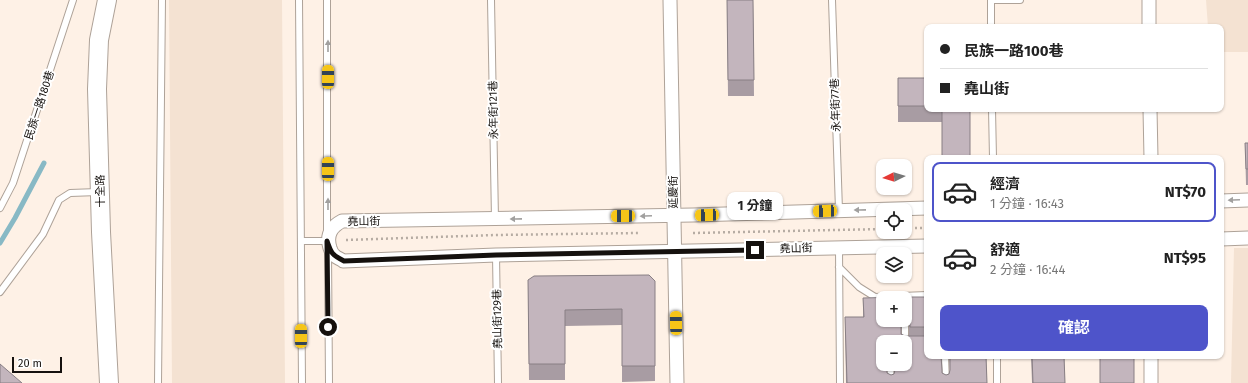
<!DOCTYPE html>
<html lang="zh-TW">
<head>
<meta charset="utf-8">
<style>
	:root { --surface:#fff; --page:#f6f6f6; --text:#222; --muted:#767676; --line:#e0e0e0; --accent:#4e54ca }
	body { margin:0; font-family:"Fira Sans","Noto Sans TC",sans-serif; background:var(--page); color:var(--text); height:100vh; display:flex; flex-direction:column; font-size:15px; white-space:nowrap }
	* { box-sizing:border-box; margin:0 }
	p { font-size:13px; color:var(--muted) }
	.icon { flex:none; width:22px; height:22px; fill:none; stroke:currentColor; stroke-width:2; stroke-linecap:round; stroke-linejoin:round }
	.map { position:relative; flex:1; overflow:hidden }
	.panel { position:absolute; left:924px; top:155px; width:300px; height:204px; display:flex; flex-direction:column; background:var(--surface); border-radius:8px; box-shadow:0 1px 3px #0004 }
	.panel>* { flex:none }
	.hud { position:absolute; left:924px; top:24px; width:300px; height:88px; border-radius:8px; box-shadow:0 1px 3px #0004; display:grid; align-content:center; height:88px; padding:0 16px; background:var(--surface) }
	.needle { width:26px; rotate:265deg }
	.buttons { position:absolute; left:876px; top:159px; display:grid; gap:8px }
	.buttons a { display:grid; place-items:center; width:36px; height:36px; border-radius:8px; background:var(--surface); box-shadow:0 1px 3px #0004; font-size:20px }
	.scale { position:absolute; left:12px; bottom:10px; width:50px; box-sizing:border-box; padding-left:4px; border:2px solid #15110e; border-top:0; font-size:11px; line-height:14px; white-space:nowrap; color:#15110e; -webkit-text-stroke:3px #fff; paint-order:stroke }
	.end { position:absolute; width:18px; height:18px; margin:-9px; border:5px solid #15110e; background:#fff; box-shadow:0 0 0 2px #fff }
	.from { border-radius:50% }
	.bubble { position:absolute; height:28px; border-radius:8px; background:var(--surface); box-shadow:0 1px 3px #0004; font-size:13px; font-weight:700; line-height:28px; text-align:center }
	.car { position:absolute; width:12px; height:24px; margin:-12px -6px; border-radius:5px; box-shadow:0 0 3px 1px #0007; background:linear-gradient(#f5c518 24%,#345 0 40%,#f5c518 0 76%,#345 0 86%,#f5c518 0) }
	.hud b { display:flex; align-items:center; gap:14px; height:38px; font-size:15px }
	.hud b+b { border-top:1px solid var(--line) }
	.hud i { width:10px; height:10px; background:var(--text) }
	ul { padding:7px 0 0; list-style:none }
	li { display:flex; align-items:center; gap:12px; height:60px; margin:0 8px 6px; padding:0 8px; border:2px solid transparent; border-radius:8px }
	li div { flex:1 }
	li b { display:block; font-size:15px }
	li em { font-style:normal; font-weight:700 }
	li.current { border-color:var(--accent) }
	li>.icon { width:36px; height:36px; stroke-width:1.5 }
	.action { display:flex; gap:8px; margin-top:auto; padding:8px 16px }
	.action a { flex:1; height:46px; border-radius:8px; background:var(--accent); color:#fff; font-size:16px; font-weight:700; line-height:46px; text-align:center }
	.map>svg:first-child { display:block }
	.built { fill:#f4e2d2 }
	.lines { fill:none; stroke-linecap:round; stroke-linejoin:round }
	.stream { stroke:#88b9c5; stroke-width:5 }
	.lane-casing { stroke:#aea298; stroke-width:8 }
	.street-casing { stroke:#aea298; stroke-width:15 }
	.secondary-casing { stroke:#aea298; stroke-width:20 }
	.path { stroke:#b6aca3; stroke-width:2.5; stroke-dasharray:2 3; stroke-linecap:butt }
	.lane { stroke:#fff; stroke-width:6 }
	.street { stroke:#fff; stroke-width:13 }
	.secondary { stroke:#fff; stroke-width:18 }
	.wall { fill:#a89ca3; fill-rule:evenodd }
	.building { fill:#c3b5bd; stroke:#887f84; fill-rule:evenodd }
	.oneway { fill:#a1a09f }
	.route { stroke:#15110e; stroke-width:5 }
	.labels { text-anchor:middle; stroke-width:4; stroke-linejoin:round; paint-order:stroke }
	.street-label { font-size:11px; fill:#15110e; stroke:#fff }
</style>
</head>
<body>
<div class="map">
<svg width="1248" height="383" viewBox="0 0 1248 383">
	<rect width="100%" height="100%" fill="#fef1e6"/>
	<path class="built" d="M169,0H282L285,383H172Z
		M1206,0H1248V52H1221V27H1208Z
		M1234,248H1248V383H1231Z"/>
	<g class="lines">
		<path class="stream" d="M0,243L15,218L44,163"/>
		<g class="lane-casing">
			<path id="lane" d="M299,0L302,383
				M491,0L495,219
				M832,0L839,210
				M991,0H1020
				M991,0V27
				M992,109L993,158
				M0,208L13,183L73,0
				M327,231V0
				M301,241H327
				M839,248L840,383
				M328,251L329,383
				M496,255L498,383
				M839,267L859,287L875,297L927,295
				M0,292L43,234L59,200L70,193L98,192
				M905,312V342
				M945,356L946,383
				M997,356V383
				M890,364L891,383
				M158,383L162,0"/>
		</g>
		<g class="street-casing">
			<path id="street" d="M670,0L677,383
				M1149,0V27
				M1150,109L1151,158
				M1221,201L1248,200
				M927,208L693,215L342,221C331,227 326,235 330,248C331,251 332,254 335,256C337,258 341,259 343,261L496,255L927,246
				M1221,239L1248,238
				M1151,383V356"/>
		</g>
		<g class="secondary-casing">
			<path id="secondary" d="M107,0L99,40L97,89L101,232L109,383"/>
		</g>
		<path class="path" d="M905,228H927
			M693,233L883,229
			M346,240L495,235L638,233V231"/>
		<use href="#lane" class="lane"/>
		<use href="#street" class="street"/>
		<use href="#secondary" class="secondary"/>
	</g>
	<path class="wall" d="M727,0H753L754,96H728Z
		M898,78H927V109H970L942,122H898Z
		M1245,143H1248V185H1246Z
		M528,280L655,281V381L622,382V325L565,326V380H529Z
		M909,297H927V356L942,370V373L946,375L949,374L950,371L949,356H986L987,383H846L845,317H863V298L901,334L905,336H909ZM883,342H905V364H894L895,372L894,374L891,375L887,373V371Z
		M1031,356H1064L1065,383H1032Z"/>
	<path class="building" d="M727,0H753L754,80H728Z
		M898,78H927V106H898Z
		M942,109H970V158H942Z
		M1245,143H1248V169H1246Z
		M649,275L655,281V366H622V309L565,310V364H529L528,280L534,276Z
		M901,297V298H883V320H901V334L905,336H927V356H941L942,370V373L946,375L949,374L950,370V356H986L987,383H847L845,317H864L863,298ZM883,342H905V364H895V370L894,374L891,375L887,373V371L886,364H883Z
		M909,297H927V327H910Z
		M1032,356H1064L1065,383H1033Z
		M1100,356H1134V383H1100Z
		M0,364L22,383H0Z"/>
	<defs><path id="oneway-solid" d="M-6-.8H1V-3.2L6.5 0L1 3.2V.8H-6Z"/></defs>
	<g class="oneway">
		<use href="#oneway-solid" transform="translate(328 46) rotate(-90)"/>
		<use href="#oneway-solid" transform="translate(1234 200) rotate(178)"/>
		<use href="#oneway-solid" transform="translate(328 204) rotate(-90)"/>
		<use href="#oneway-solid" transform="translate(860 210) rotate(179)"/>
		<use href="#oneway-solid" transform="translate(646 216) rotate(178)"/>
		<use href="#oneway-solid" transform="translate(516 219) rotate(179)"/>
	</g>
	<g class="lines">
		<path class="route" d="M328,327L327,241C331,253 332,255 344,261L496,255L755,250"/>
	</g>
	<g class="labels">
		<g class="street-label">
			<text transform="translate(39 105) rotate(-72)" y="4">民族一路180巷</text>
			<text transform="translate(835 105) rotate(-92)" y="4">永年街77巷</text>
			<text transform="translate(493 110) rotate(-91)" y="4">永年街121巷</text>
			<text transform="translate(100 191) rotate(-91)" y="4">十全路</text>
			<text transform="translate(673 192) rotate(-91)" y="4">延慶街</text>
			<text transform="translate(364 221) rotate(-1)" y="4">堯山街</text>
			<text transform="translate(796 248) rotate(-2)" y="4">堯山街</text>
			<text transform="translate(497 319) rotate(-91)" y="4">堯山街129巷</text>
		</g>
	</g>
</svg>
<div class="buttons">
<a><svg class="needle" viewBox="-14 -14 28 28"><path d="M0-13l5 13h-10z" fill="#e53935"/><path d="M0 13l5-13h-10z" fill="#767676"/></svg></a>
<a><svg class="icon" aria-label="locate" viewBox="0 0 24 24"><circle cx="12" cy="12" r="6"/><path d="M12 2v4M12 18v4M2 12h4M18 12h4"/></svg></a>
<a><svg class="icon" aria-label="layers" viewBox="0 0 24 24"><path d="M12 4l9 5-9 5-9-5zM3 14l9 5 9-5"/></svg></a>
<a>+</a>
<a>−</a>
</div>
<div class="scale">20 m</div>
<i class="end from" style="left:328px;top:327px"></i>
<i class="end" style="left:755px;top:250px"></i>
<div class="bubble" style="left:727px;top:192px;width:56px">1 分鐘</div>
<i class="car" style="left:328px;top:77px;rotate:0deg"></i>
<i class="car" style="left:328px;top:169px;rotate:0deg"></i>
<i class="car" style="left:825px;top:211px;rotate:268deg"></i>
<i class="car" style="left:707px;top:215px;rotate:268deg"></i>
<i class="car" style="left:623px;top:216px;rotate:269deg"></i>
<i class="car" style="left:676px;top:323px;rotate:359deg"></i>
<i class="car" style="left:301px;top:336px;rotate:0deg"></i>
<div class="hud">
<b><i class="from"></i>民族一路100巷</b>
<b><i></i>堯山街</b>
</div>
<section class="panel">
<ul>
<li class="current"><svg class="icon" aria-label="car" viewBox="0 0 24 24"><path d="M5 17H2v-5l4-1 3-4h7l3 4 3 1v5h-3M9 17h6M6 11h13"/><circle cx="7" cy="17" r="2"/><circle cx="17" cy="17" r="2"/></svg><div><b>經濟</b><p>1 分鐘 · 16:43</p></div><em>NT$70</em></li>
<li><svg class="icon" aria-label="car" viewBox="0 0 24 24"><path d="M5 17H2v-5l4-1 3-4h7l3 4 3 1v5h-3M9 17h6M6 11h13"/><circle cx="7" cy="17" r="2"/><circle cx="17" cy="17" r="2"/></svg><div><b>舒適</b><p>2 分鐘 · 16:44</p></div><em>NT$95</em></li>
</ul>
<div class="action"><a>確認</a></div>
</section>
</div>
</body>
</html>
